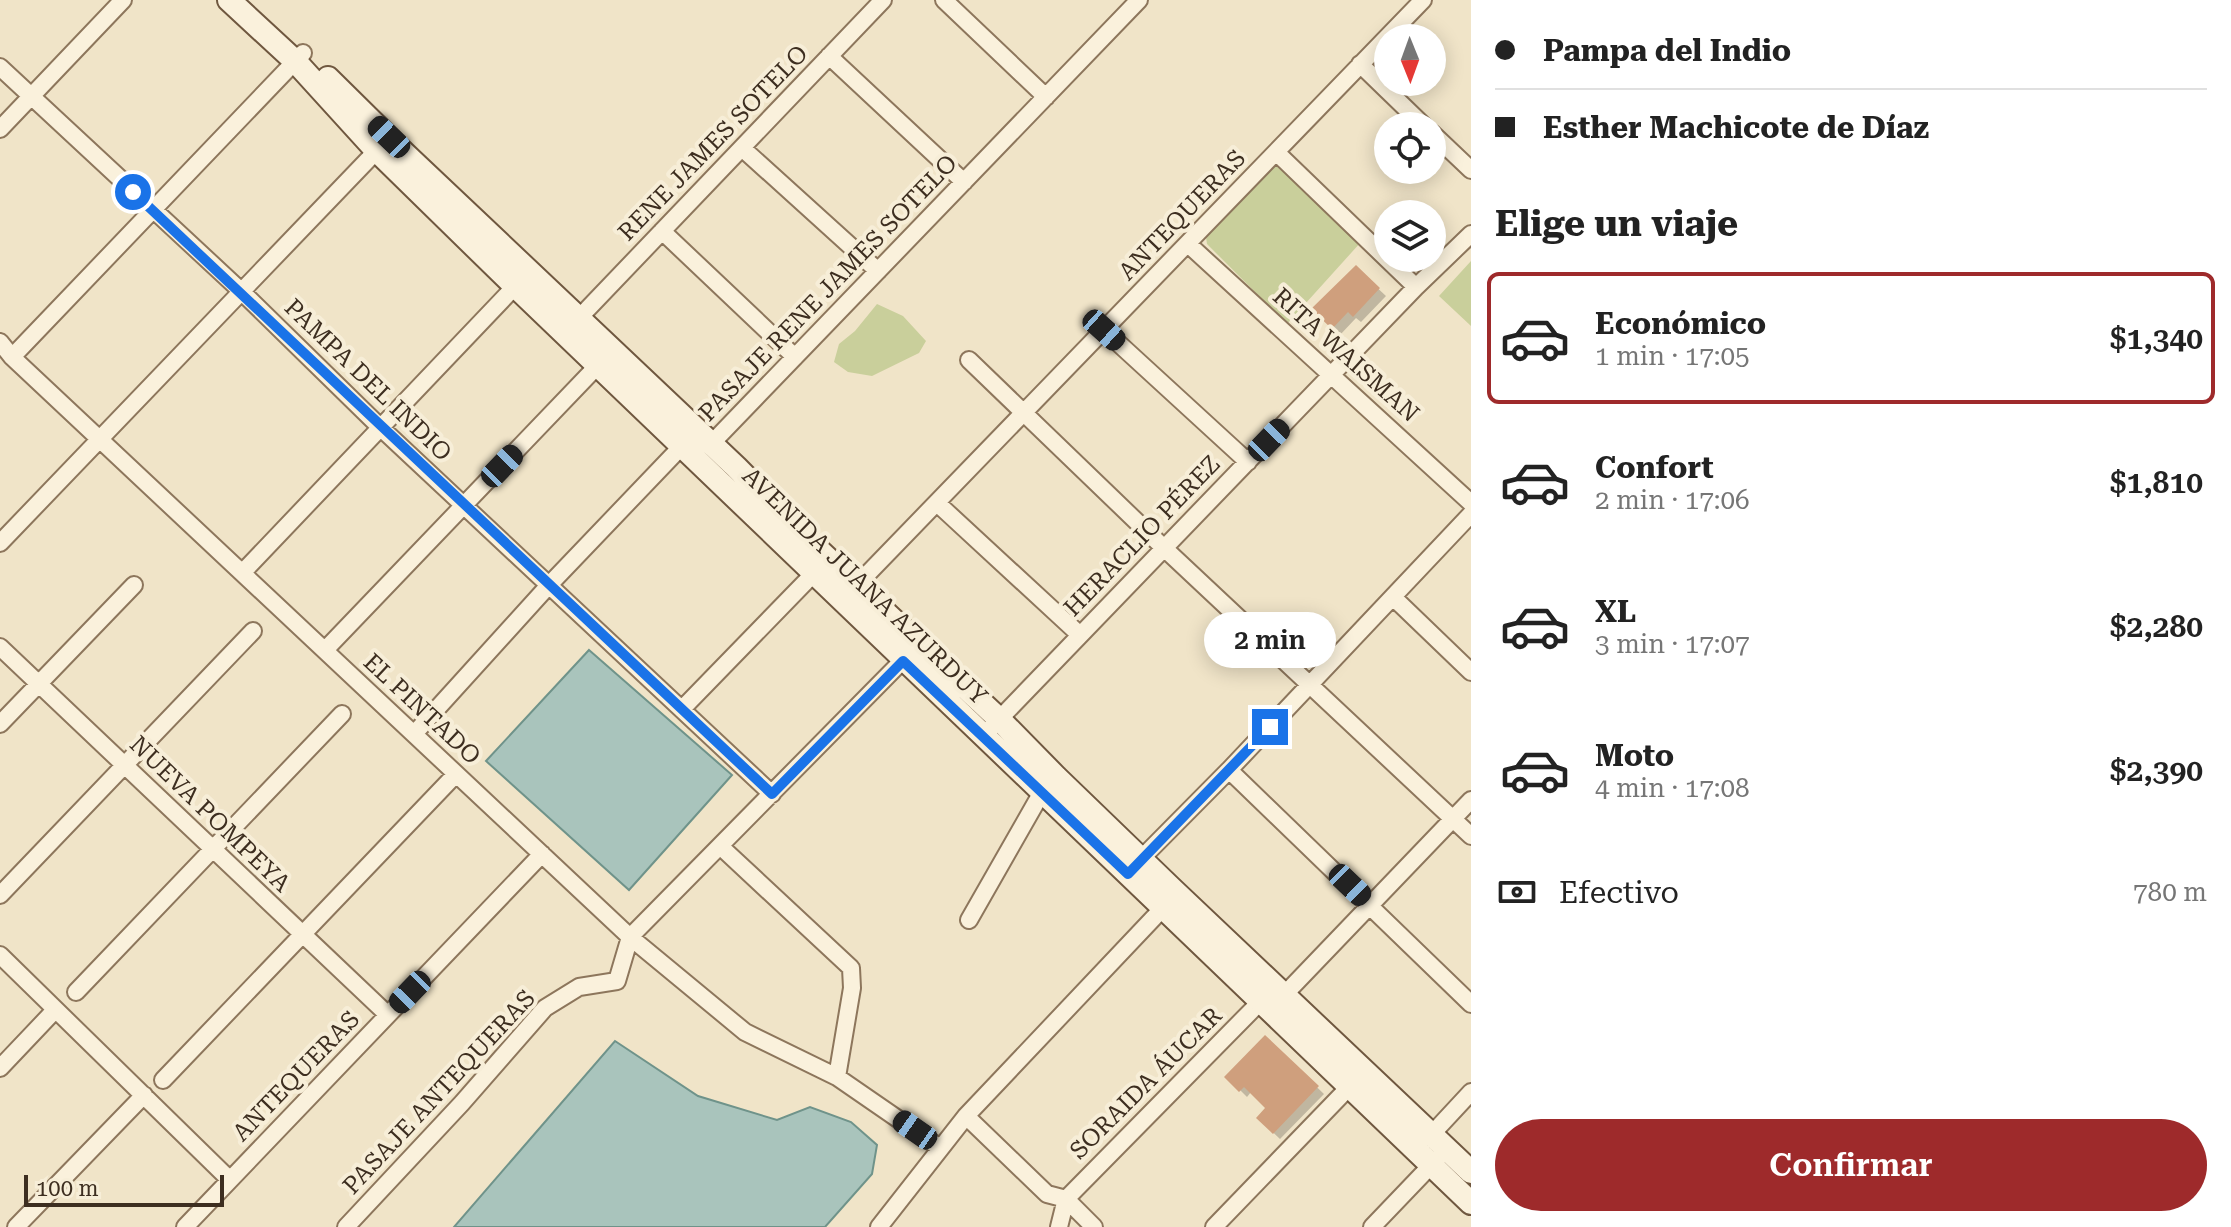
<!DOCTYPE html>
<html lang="es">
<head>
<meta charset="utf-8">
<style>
	:root { --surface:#fff; --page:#f6f6f6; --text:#222; --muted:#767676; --line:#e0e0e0; --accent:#9e2a2b }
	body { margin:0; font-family:"Roboto Serif",serif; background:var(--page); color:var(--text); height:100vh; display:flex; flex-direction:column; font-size:30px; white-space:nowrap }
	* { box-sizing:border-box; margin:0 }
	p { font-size:26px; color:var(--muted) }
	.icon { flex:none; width:44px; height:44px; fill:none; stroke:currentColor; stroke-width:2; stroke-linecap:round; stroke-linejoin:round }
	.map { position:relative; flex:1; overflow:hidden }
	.side { display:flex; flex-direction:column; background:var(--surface); width:760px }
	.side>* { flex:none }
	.guide { display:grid; align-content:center; height:176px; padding:0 24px; background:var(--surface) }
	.needle { width:52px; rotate:179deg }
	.tools { position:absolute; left:1374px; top:24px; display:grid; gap:16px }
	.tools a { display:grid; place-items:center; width:72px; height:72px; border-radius:50%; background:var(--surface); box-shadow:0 4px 20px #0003; font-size:40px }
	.scale { position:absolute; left:24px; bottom:20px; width:200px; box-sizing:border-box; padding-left:8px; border:4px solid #3d2e20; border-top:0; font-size:22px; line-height:28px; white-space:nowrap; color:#3d2e20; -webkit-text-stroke:6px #f7eed8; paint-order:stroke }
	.end { position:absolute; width:36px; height:36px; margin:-18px; border:10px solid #1a73e8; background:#fff; box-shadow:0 0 0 4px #fff }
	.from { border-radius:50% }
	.bubble { position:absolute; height:56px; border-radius:28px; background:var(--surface); box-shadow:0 4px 20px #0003; font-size:26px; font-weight:600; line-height:56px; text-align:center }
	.car { position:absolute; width:24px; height:48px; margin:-24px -12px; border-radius:10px; box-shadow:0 0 6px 2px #0007; background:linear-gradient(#222 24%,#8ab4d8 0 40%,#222 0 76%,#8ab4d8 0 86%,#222 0) }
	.guide b { display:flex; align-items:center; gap:28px; height:76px; font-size:30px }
	.guide b+b { border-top:2px solid var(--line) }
	.guide i { width:20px; height:20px; background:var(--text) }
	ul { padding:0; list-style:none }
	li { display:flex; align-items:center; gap:24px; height:132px; margin:0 16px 12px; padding:0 8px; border:4px solid transparent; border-radius:12px }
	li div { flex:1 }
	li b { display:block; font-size:30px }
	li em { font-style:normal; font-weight:600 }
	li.on { border-color:var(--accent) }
	li>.icon { width:72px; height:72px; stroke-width:1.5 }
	h2 { padding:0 24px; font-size:36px; line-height:96px }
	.pay { display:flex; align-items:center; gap:20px; height:88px; padding:0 24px; font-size:30px }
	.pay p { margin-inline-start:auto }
	.cta { display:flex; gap:16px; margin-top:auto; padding:16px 24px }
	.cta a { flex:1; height:92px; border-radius:48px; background:var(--accent); color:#fff; font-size:32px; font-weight:600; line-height:92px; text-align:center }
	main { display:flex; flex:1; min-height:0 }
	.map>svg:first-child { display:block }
	.green { fill:#c9cf9b }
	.water { fill:#a9c4bc; stroke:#6f938a; stroke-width:2 }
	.shadow { fill:#0003 }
	.building { fill:#cf9f7d }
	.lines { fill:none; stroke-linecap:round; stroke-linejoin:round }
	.minor-casing { stroke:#8d765c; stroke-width:20 }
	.secondary-casing { stroke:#6f573f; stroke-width:26 }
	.minor { stroke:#faf1dc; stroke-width:16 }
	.secondary { stroke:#faf1dc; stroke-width:22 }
	.route { stroke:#1a73e8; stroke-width:10 }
	.labels { text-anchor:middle; stroke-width:8; stroke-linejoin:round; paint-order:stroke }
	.street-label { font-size:24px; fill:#3d2e20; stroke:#f7eed8 }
</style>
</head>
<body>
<main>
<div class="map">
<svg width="1471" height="1227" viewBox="0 0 1471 1227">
	<rect width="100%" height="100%" fill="#f0e4c8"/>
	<path class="green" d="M1271,165H1281L1361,242L1287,324L1207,244L1206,237Z
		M1471,261V326L1439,296Z
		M877,304L903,316L926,341L919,353L872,376L848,372L834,362L839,344L855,331Z"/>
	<path class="water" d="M589,650L732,775L629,890L486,761Z
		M615,1041L698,1096L777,1120L810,1107L851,1122L877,1145L872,1174L825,1227H454Z"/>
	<path class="shadow" d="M1356,268L1386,296L1361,322L1356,318L1340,335L1314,309Z
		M1265,1037L1324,1094L1280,1139L1258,1118L1268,1108L1251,1092L1247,1097L1227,1077Z"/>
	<path class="building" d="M1356,265L1380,288L1353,317L1348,312L1332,329L1311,309Z
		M1265,1035L1319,1086L1273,1134L1256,1118L1265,1108L1244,1087L1239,1092L1224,1077Z"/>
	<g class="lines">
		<g class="minor-casing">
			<path id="minor" d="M944,0L1046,97
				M829,56L964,182
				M1360,64L1424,126
				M0,67L241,291L380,427L772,794
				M0,129L123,0
				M1432,133L1471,170
				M742,148L878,271
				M1276,152L1416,287
				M662,231L795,357
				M1188,244L1471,503
				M578,319L883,0
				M1104,330L1248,462
				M0,342L12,357L630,937L745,1032L837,1077L940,1148
				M12,357L303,53
				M969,360L1164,548L1471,836
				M937,503L1080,635
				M0,543L384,143
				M242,573L523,278
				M851,591L1423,0
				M1394,598L1471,672
				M0,647L388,1015
				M325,650L603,360
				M682,709L821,566
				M0,724L134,585
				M414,734L550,584L681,447L711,444L1139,0
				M983,736L1416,287L1471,234
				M1229,770L1471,1004
				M720,846L851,968L852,988L837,1077
				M1134,866L1229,770L1471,514
				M0,895L253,631
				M969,920L1042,792L1049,784
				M0,955L230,1180
				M76,992L342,714
				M0,1068L55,1010
				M163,1080L456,774
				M966,1116L1047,1194L1066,1199L1094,1227
				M1432,1134L1471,1092
				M1066,1199L1261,1001L1285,994L1471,800
				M16,1227L144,1095
				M185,1227L542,854
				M346,1227L462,1103L545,1008L579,987L617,981L630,937L909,654
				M879,1227L966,1116L1162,909L1167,898
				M1059,1227L1066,1199
				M1214,1227L1355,1081
				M1372,1227L1438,1158"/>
		</g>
		<g class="secondary-casing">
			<path id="secondary" d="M229,0L295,61L376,150L515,286L1471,1203
				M328,78L404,153L736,467L811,543L999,719L1056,777L1171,888L1471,1172"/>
		</g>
		<use href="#minor" class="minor"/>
		<use href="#secondary" class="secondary"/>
	</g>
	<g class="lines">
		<path class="route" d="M133,192C346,392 558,594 772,794L903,661L1128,874L1270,727"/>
	</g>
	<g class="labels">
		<g class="street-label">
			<text transform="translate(713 143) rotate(-46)" y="8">RENE JAMES SOTELO</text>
			<text transform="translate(1182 215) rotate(-46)" y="8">ANTEQUERAS</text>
			<text transform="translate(828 288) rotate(-46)" y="8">PASAJE RENE JAMES SOTELO</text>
			<text transform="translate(1346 355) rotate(42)" y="8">RITA WAISMAN</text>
			<text transform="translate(368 380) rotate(44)" y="8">PAMPA DEL INDIO</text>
			<text transform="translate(1142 536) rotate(-46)" y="8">HERACLIO PÉREZ</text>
			<text transform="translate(865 586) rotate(44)" y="8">AVENIDA JUANA AZURDUY</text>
			<text transform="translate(422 709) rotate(43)" y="8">EL PINTADO</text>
			<text transform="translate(210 814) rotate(44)" y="8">NUEVA POMPEYA</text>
			<text transform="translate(296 1076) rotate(-46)" y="8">ANTEQUERAS</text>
			<text transform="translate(1146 1083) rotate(-45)" y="8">SORAIDA ÁUCAR</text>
			<text transform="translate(439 1092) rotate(-47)" y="8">PASAJE ANTEQUERAS</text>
		</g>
	</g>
</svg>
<div class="tools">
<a><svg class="needle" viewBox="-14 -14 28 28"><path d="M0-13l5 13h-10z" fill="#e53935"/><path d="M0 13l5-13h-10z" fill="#767676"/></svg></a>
<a><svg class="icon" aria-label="locate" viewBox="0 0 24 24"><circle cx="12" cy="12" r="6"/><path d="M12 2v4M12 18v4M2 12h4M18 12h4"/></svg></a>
<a><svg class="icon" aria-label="layers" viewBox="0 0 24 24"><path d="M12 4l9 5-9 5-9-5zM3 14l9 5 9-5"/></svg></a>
</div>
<div class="scale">100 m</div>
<i class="end from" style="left:133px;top:192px"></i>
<i class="end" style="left:1270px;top:727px"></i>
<div class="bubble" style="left:1204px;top:612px;width:132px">2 min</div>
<i class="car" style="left:389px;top:137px;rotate:314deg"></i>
<i class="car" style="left:1104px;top:330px;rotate:132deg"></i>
<i class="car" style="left:1269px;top:440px;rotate:44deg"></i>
<i class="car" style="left:502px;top:466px;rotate:44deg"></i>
<i class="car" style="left:1350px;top:885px;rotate:134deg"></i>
<i class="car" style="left:410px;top:992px;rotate:224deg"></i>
<i class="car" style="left:915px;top:1130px;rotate:305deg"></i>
</div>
<section class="side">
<div class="guide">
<b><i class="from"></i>Pampa del Indio</b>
<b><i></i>Esther Machicote de Díaz</b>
</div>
<h2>Elige un viaje</h2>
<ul>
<li class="on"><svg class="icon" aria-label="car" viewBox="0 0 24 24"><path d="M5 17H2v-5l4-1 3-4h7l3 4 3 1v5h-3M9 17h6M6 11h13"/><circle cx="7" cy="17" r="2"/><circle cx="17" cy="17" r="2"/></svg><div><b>Económico</b><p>1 min · 17:05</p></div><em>$1,340</em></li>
<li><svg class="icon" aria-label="car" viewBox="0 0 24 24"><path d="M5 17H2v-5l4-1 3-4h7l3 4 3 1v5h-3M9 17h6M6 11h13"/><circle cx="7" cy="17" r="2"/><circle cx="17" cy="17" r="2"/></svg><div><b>Confort</b><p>2 min · 17:06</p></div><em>$1,810</em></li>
<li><svg class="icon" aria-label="car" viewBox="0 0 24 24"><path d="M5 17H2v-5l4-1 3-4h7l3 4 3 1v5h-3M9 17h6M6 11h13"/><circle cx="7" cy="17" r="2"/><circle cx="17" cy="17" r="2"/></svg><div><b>XL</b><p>3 min · 17:07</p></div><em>$2,280</em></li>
<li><svg class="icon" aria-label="car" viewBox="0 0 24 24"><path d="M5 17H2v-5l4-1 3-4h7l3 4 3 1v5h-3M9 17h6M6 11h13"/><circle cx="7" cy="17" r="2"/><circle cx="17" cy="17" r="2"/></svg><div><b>Moto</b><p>4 min · 17:08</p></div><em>$2,390</em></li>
</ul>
<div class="pay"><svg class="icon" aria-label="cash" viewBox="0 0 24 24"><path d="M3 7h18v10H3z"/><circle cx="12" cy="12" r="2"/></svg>Efectivo<p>780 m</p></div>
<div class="cta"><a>Confirmar</a></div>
</section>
</main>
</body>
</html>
